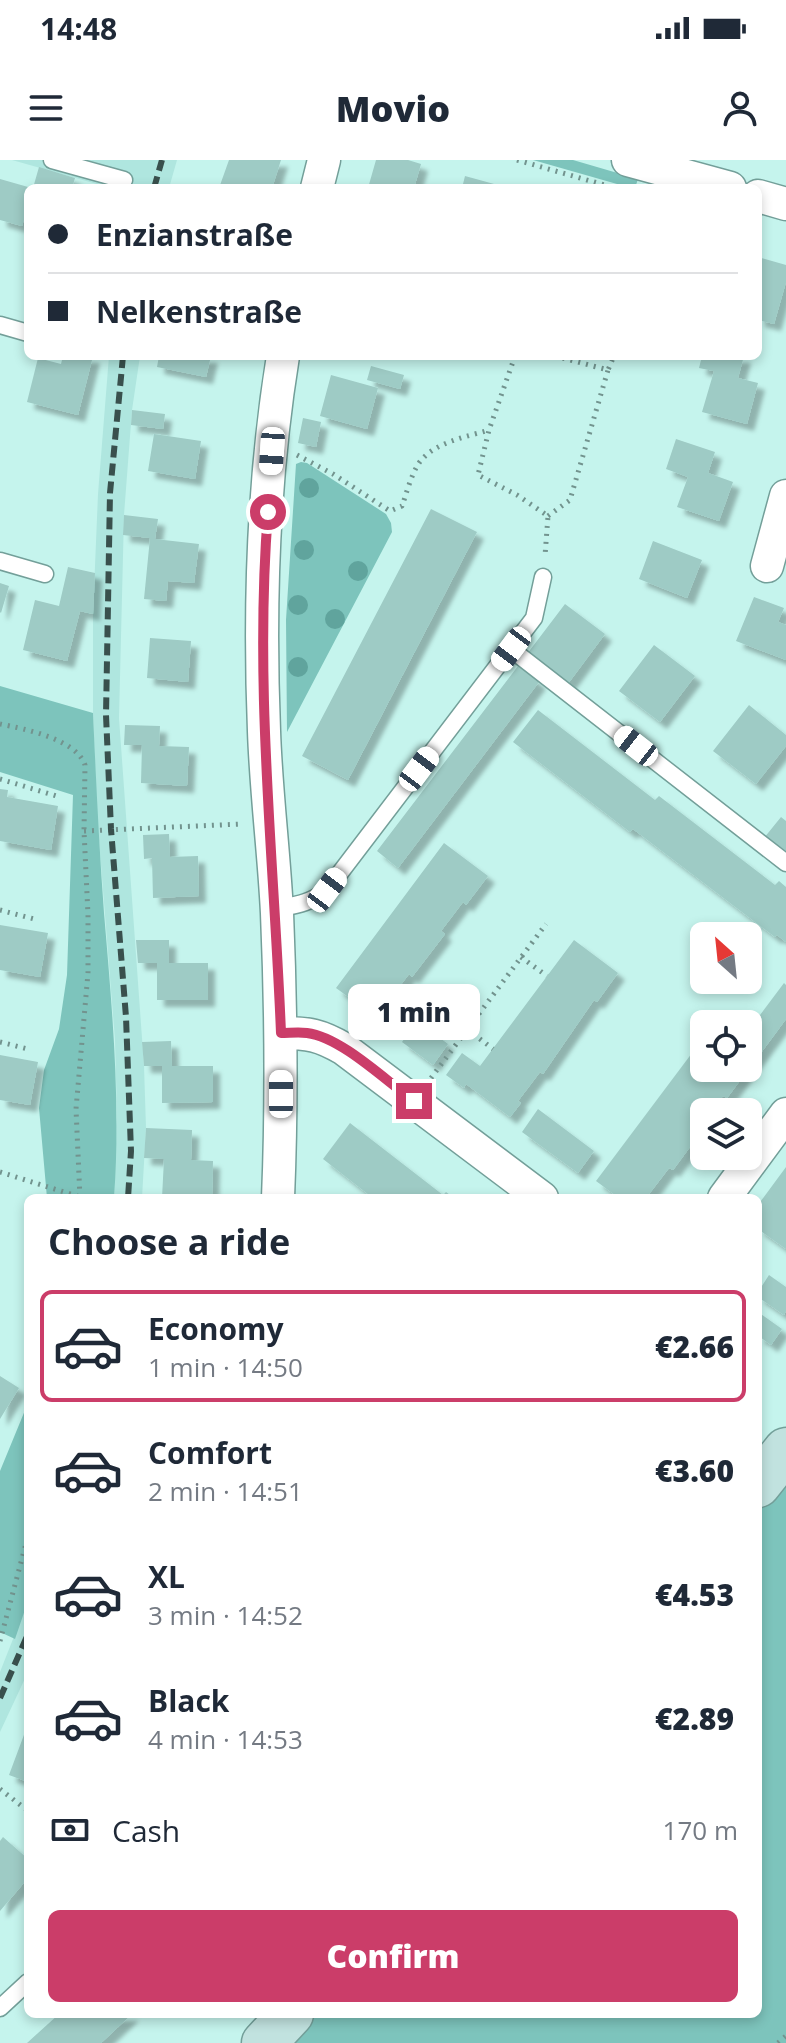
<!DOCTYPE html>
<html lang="en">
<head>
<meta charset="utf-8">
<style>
	:root { --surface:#fff; --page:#f6f6f7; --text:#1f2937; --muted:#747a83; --line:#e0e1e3; --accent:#cb3d69 }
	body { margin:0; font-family:"Open Sans",sans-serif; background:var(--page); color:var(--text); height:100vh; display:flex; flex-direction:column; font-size:30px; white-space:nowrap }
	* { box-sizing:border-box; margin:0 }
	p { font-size:26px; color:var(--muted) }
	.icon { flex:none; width:44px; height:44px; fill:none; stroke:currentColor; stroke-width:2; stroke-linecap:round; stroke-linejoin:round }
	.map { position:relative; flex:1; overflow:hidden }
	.sheet { position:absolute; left:24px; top:1034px; width:738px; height:824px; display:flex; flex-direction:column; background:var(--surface); border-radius:12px; box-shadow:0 4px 12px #0003 }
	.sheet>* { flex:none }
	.guide { position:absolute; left:24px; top:24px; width:738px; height:176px; border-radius:12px; box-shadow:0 4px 12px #0003; display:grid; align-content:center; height:176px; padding:0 24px; background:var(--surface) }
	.needle { width:52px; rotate:333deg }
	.controls { position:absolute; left:690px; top:762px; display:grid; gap:16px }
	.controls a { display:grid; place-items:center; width:72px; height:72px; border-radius:12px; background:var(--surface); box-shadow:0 4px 12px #0003; font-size:40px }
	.end { position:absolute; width:36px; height:36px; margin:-18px; border:10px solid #cb3d69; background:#fff; box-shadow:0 0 0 4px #fff }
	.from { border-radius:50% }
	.bubble { position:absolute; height:56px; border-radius:12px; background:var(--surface); box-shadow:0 4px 12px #0003; font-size:26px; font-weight:800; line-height:56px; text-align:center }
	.car { position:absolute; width:24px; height:48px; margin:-24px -12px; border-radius:10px; box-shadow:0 0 6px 2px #0007; background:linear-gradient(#fff 24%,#345 0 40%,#fff 0 76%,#345 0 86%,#fff 0) }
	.guide b { display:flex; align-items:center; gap:28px; height:76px; font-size:30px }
	.guide b+b { border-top:2px solid var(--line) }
	.guide i { width:20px; height:20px; background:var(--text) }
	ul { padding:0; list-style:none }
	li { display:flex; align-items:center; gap:24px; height:112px; margin:0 16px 12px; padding:0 8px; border:4px solid transparent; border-radius:12px }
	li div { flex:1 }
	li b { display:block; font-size:30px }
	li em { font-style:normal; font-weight:800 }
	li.current { border-color:var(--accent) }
	li>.icon { width:72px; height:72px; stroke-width:1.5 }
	h2 { padding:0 24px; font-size:36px; line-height:96px }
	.pay { display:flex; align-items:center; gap:20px; height:88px; padding:0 24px; font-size:30px }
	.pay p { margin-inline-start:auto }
	.button { display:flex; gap:16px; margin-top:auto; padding:16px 24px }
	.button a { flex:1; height:92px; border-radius:12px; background:var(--accent); color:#fff; font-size:32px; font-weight:800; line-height:92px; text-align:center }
	.status { display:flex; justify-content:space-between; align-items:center; height:56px; padding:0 40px; background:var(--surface); direction:ltr }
	.status svg { height:22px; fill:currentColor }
	header { display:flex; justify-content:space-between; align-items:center; height:104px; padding:0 24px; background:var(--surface); font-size:36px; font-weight:800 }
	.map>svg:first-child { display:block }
	.built { fill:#afe6df }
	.green { fill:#7dc4bc }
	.building { fill:#9ecbc5; filter:url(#shadow) }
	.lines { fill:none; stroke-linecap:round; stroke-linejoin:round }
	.service-casing { stroke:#739f99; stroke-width:19 }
	.minor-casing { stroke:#739f99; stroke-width:35 }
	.secondary-casing { stroke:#739f99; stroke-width:47 }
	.path { stroke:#72938e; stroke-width:5; stroke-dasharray:2 6; stroke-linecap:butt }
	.service { stroke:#fff; stroke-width:16 }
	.minor { stroke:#fff; stroke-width:32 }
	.secondary { stroke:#c1e2df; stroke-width:44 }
	.rail { stroke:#39504d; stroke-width:6; stroke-dasharray:12 6; stroke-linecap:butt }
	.tree { fill:#60a49d }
	.route { stroke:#cb3d69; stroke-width:10 }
</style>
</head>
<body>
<div class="status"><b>14:48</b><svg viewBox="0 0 49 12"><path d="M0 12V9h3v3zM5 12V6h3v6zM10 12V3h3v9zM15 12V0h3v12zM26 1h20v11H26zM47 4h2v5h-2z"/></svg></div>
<header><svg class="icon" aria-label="menu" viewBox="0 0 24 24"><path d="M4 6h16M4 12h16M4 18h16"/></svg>Movio<svg class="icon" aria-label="person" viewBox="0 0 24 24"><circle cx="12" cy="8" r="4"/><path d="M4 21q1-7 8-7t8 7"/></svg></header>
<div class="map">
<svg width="786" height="1883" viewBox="0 0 786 1883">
	<defs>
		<filter id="shadow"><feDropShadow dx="7" dy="7" stdDeviation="2" flood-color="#0004"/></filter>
	</defs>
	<rect width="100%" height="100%" fill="#c5f4ed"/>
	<path class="built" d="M12,0H177L169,28H111Z
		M109,196H140L132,250L124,355L119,558L144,906L146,968L142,1038H114L117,957L115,880L97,655L93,553V454L98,334Z
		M28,1441V1512L0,1572V1512Z"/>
	<path class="green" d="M533,0H573L638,19L635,28H631Z
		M301,302L307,303L386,354L391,363L392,372L287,572L286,460L296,304Z
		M0,526L93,553C96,619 99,686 104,753C112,848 121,943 114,1038H47L39,948L44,910L59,869L67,815L73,635L0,612Z
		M28,1243V1441L15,1479L0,1472V1311Z
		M786,1312V1883H282L309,1854H758V1347Z"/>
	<path class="building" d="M229,0H281L272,28H219Z
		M376,0H408L421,4L414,28H368Z
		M39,7L75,18L72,28H33Z
		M465,16L505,27L504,28H462Z
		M0,19L28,27V46L22,66L0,60Z
		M758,97L786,105V122L774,164L758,160Z
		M63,196H93L78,255L27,242L38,198L61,204Z
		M159,196H211L206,217L157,207Z
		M702,196H744L738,218L758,223L747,264L702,252L714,211L699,208Z
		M371,206L404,215L400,229L367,220Z
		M331,215L378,228L367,269L320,256Z
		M132,250L165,254L163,269L131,265Z
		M303,258L321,262L316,287L298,283Z
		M154,274L201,281L195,319L148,311Z
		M676,279L715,292L708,313L733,322L719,361L677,347L688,317L666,309Z
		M431,349L477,372L348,620L302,596Z
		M124,355L158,359L155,379L199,384L194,423L168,421L166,441L144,439L150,378L123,375Z
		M653,381L702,400L687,438L639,419Z
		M68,407L95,413L93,454L80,451L67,501L23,490L35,440L59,446Z
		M0,423L9,426L1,453L0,452Z
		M754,437L784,448L778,462L786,465V500L736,481Z
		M565,444L605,474L567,525L527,494Z
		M150,478L191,481L188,522L147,518Z
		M654,485L695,516L660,562L619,531Z
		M518,506L539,522L398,708L377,691Z
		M749,545L786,575V586L756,624L713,591Z
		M538,550L655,640L659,636L775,725L779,721L786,727V782L777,775L775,777L633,669L630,672L513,582Z
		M125,565L160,566L159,586L189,587L187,626L141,623L142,585H124Z
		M0,629L8,630L7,637L58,646L51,690L0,681Z
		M781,657L786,661V694L764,678Z
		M169,674L170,697L198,696L199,736L153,738L152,698L144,699L143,675Z
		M444,683L488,716L466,745L463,742L441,771L445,774L412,817L409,814L387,843L391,846L380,860L336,828Z
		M0,765L48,773L40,817L0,810Z
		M136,780H169V803H208V840H157V803H138Z
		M574,780L618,813L597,842L594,840L543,914L540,912L518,941L521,943L510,957L466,924L464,928L446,915L462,893L480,906Z
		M784,823L786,825V859L752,905L748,902V871Z
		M417,861L448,884L433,905L402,882Z
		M704,877V908L748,910L727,938L723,936L710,952H704L701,964L704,968L673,1010L669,1008L646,1038H619L596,1021Z
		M171,881L172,906H213V942L162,943V906H144L142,882Z
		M0,895L38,902L30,945L0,940Z
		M538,949L594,991L578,1013L522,972Z
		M350,963L443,1035L446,1032L454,1038H373L323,999Z
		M146,968L192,970L191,1000L213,1001L212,1038H162L164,999L144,998Z
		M786,1007V1089L758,1069V1045Z
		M769,1115L786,1127V1151L784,1155L758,1137V1132Z
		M758,1152L782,1169L771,1185L760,1177L758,1180Z
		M0,1216L19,1228L0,1259Z
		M28,1564V1622L9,1615Z
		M3,1677L28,1699V1718L0,1751V1681Z
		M59,1854H132L101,1883H27Z"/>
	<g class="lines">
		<g class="service-casing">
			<path id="service" d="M52,0L124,20
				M0,165L28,173
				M0,401L45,414
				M511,489L786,703
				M276,749C296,745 311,743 327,730L534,458L543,417
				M0,1848L28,1822"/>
		</g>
		<g class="minor-casing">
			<path id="minor" d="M628,0L730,28
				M317,28L324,0
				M758,36L786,44
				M767,406L786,336
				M281,873C309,873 320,875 344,889L542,1038
				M278,1038C282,943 281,848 277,753C274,692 266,632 264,571C259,447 263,319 283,196
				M724,1038L786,954"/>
		</g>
		<g class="secondary-casing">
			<path id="secondary" d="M758,1325L786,1290
				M264,1883L291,1854"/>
		</g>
		<path class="path" d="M517,0L615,28
			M515,196L489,270L478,315L517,335L548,356L545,396
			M555,196L608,210L614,196
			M297,295L333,314L390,351L402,346C407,332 411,315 419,303C434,282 466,277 489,270
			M548,356L570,340L608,210
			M0,564C25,569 76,579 85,605L84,671L88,755V813L76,949L80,1038
			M0,619L60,637
			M84,671L242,664
			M0,750L34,759
			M521,797L547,816
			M467,869L493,889
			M0,882L28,889
			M431,918L546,764
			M0,1012L80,1037
			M0,1481L28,1376
			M0,1629L28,1651
			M778,1883L786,1876"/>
		<use href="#service" class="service"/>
		<use href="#minor" class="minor"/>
		<use href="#secondary" class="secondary"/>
		<path class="rail" d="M154,28L162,0
			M123,196L110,333L106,555L111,669L126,857L131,991L128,1038
			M0,1538L28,1474"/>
	</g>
	<g class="tree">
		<circle cx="309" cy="328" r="10"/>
		<circle cx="304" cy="390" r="10"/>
		<circle cx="358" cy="411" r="10"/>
		<circle cx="298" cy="445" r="10"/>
		<circle cx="335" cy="459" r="10"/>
		<circle cx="298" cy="507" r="10"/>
	</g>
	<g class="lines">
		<path class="route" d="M268,352C254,526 274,699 281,873C289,873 299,872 307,873C341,877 386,921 414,941"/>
	</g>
</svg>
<div class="controls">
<a><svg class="needle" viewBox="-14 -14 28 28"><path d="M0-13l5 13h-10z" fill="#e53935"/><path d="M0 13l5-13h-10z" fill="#747a83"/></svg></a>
<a><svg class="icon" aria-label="locate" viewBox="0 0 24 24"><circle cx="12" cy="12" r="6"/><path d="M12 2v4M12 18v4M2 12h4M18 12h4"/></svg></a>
<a><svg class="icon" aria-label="layers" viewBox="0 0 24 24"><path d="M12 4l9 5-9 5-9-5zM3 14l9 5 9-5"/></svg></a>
</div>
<i class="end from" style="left:268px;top:352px"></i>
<i class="end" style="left:414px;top:941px"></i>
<div class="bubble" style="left:348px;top:824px;width:132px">1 min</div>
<i class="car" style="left:272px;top:291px;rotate:184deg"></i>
<i class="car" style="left:511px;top:489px;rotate:217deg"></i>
<i class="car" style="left:636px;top:586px;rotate:308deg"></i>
<i class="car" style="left:419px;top:609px;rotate:37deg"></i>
<i class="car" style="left:327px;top:730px;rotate:37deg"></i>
<i class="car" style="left:281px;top:934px;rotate:0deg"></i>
<div class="guide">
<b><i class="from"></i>Enzianstraße</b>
<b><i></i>Nelkenstraße</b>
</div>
<section class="sheet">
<h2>Choose a ride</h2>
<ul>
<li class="current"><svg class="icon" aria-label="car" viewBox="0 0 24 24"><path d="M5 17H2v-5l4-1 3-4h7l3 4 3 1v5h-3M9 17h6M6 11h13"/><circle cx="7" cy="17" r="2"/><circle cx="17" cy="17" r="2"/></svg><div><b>Economy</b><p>1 min · 14:50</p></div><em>€2.66</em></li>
<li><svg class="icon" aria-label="car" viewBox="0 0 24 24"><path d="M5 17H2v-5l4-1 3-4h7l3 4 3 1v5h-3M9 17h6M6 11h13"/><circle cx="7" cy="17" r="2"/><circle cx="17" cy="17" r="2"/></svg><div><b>Comfort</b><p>2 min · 14:51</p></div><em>€3.60</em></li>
<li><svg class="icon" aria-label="car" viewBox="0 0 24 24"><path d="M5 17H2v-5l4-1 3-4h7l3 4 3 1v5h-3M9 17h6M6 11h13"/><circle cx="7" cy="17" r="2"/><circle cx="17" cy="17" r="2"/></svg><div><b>XL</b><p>3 min · 14:52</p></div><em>€4.53</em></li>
<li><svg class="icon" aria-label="car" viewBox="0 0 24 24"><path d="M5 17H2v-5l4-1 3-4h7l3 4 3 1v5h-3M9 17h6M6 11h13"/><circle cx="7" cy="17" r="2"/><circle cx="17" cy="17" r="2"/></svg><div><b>Black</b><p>4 min · 14:53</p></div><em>€2.89</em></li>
</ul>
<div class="pay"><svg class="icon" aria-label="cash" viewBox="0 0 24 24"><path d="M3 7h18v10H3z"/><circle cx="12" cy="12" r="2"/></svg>Cash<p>170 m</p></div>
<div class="button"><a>Confirm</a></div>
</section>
</div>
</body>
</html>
